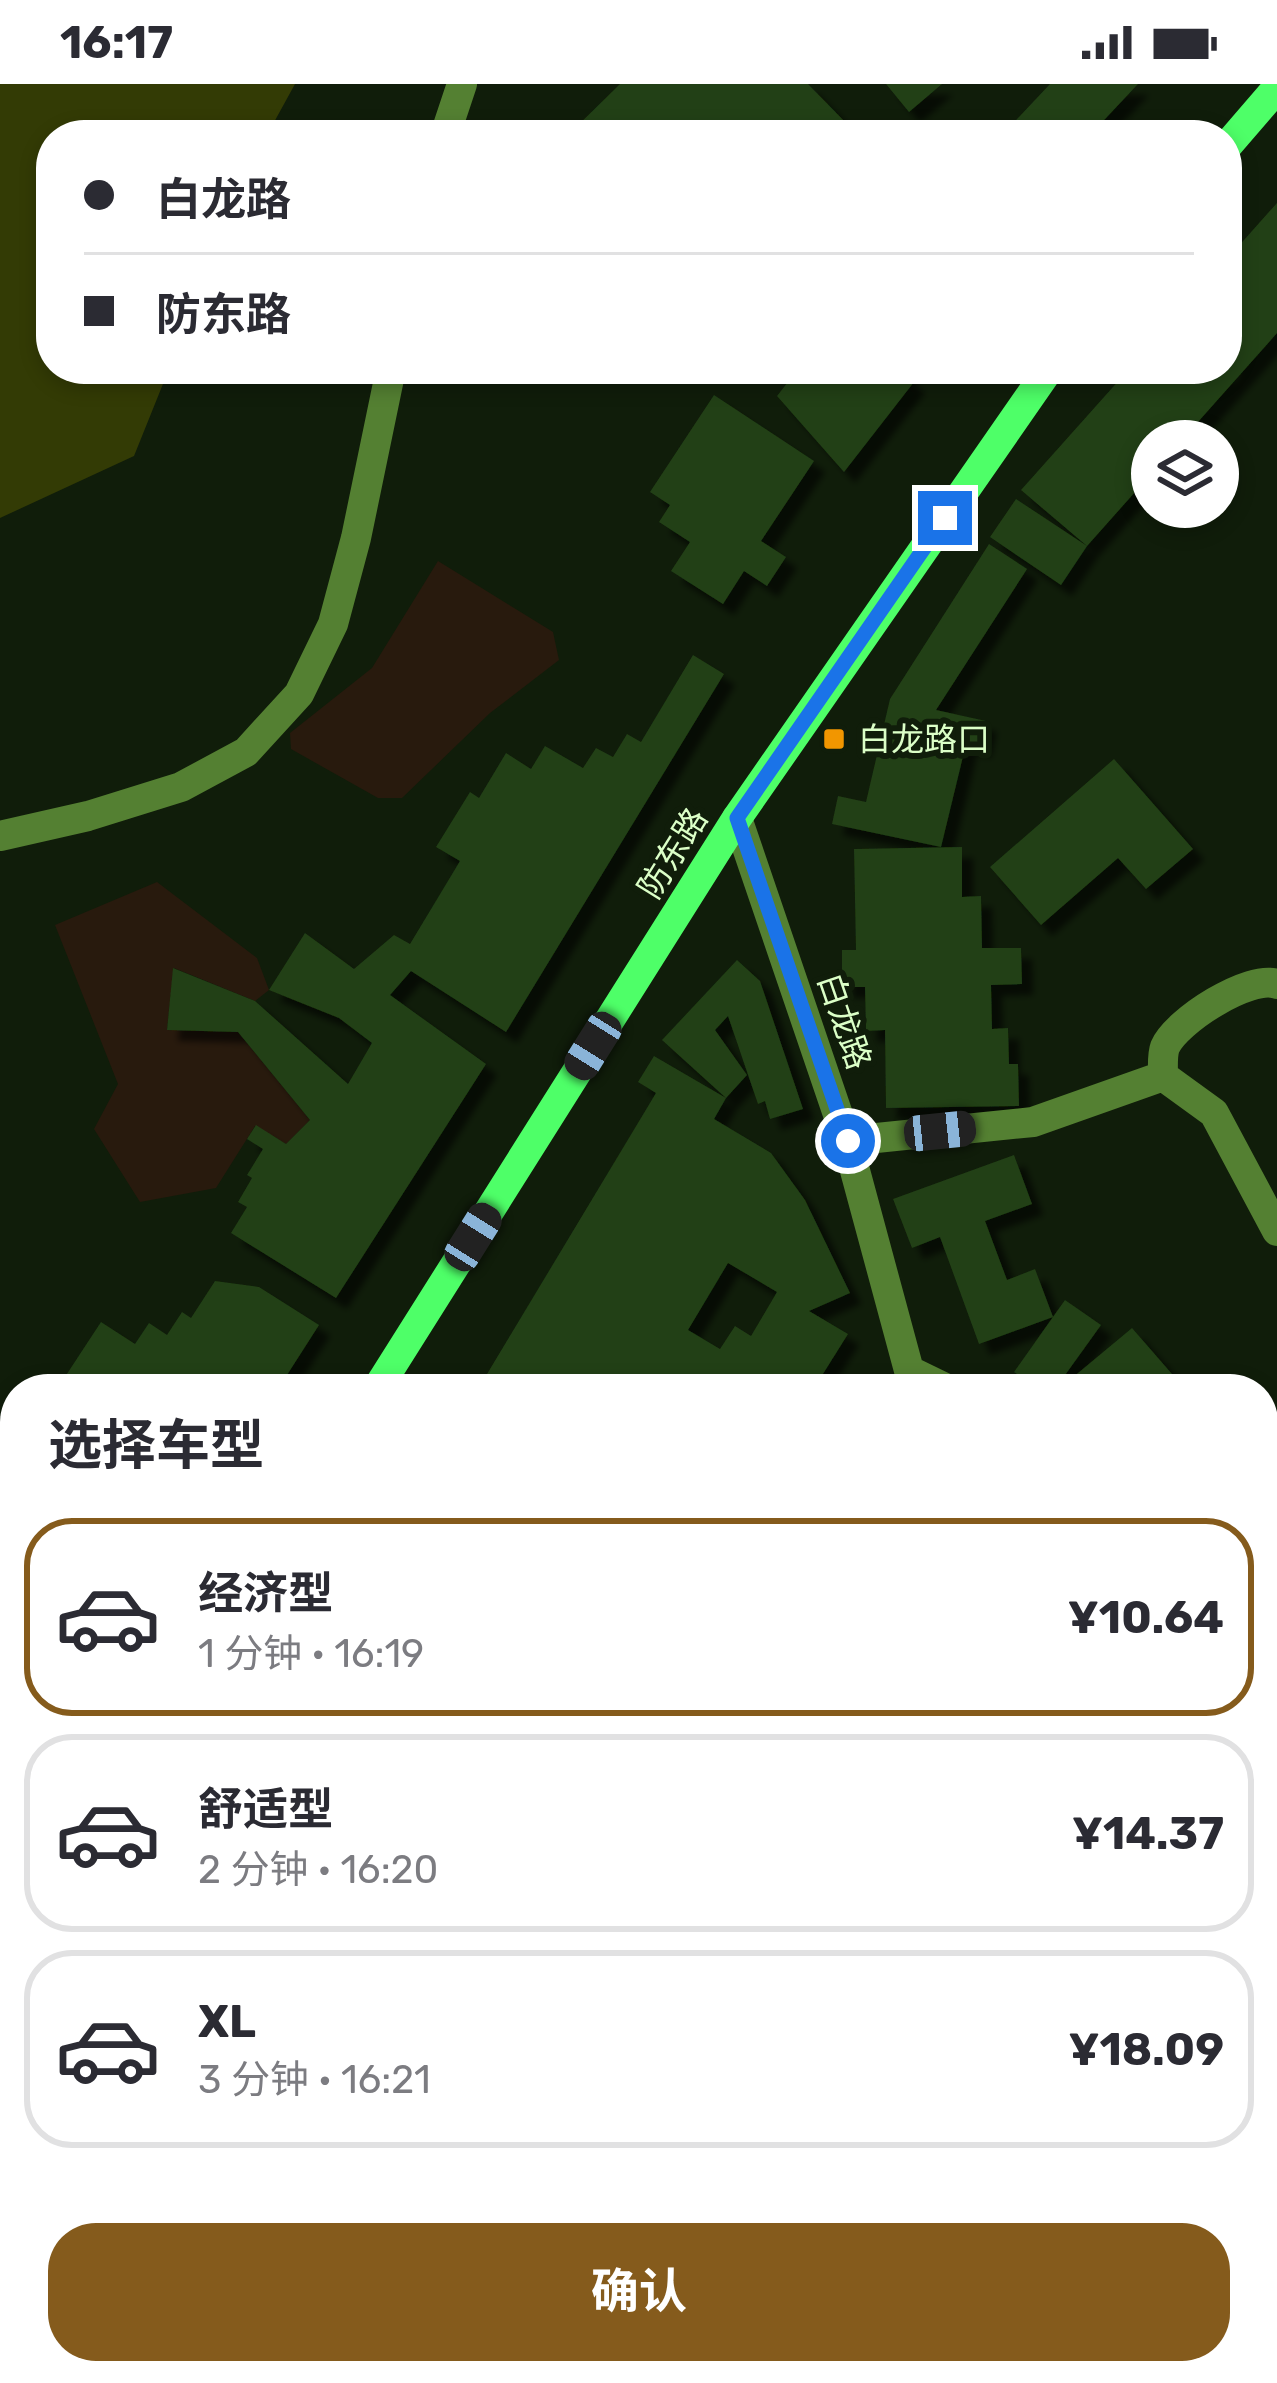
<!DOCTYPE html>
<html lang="zh">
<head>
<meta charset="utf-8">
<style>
	:root { --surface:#fff; --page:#f7f7f7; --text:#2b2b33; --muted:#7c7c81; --line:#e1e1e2; --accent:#855b1c }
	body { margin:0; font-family:Rubik,"Noto Sans SC",sans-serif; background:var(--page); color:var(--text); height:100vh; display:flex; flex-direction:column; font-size:45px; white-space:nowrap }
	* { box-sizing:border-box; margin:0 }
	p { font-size:39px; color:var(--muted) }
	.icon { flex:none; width:66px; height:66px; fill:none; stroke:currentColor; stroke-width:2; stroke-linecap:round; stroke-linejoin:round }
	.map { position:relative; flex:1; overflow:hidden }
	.details { position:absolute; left:0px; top:1290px; width:1278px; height:1011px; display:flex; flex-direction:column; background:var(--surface); border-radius:48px 48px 0 0; box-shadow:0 6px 18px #0003 }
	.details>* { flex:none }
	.top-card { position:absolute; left:36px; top:36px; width:1206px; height:264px; border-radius:48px; box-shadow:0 6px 18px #0003; display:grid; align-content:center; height:264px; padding:0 48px; background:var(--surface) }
	.buttons { position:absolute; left:1131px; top:336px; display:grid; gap:24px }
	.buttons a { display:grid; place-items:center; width:108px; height:108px; border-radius:50%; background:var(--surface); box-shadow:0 6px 18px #0003; font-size:60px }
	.end { position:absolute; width:54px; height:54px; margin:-27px; border:15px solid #1a73e8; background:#fff; box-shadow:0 0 0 6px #fff }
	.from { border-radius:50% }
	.car { position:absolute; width:36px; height:72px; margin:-36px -18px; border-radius:15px; box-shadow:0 0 9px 3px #0007; background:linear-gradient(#222 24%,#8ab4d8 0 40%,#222 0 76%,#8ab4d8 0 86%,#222 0) }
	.top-card b { display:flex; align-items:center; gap:42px; height:114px; font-size:45px }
	.top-card b+b { border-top:3px solid var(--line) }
	.top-card i { width:30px; height:30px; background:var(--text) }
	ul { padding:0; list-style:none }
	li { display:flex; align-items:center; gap:36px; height:198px; margin:0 24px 18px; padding:0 24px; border:6px solid var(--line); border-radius:48px }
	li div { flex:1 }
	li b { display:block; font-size:45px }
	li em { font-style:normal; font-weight:700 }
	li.current { border-color:var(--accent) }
	li>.icon { width:108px; height:108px; stroke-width:1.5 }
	h2 { padding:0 48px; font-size:54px; line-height:144px }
	.button { display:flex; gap:24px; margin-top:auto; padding:24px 48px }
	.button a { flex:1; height:138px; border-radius:48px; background:var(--accent); color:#fff; font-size:48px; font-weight:700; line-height:138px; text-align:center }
	.status { display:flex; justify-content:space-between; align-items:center; height:84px; padding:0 60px; background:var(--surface); direction:ltr }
	.status svg { height:33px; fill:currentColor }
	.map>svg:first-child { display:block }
	.green { fill:#281a0d }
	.water { fill:#333b05 }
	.building { fill:#213f15; fill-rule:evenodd; filter:url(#shadow) }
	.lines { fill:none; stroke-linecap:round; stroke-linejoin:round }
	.path { stroke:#b56725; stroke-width:6; stroke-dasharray:6 9; stroke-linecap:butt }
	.minor { stroke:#548032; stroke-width:30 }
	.major { stroke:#4eff68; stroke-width:30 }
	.route { stroke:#1a73e8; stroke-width:15 }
	.poi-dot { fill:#f29600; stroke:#101d0a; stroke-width:4.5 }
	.labels { text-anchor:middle; stroke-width:12; stroke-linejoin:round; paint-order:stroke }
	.poi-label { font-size:33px; fill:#dbffc7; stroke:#101d0a; text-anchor:start }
	.street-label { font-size:33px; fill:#dbffc7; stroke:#101d0a }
</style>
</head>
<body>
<div class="status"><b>16:17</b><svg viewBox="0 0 49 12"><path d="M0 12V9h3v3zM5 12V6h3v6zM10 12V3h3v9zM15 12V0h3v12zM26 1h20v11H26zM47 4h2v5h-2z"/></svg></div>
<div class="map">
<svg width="1277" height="2299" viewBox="0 0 1277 2299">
	<defs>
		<filter id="shadow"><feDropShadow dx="11" dy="11" stdDeviation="3" flood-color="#0009"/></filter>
	</defs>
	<rect width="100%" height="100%" fill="#101d0a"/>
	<path class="green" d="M438,477L553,548L559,576L490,629L402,714H378L291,665L290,649L372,584Z
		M157,798L257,874L269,906L255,917L174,884L167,945L238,948L310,1036L286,1060L255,1042L216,1104L140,1118L94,1045L118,1000L55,841Z"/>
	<path class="water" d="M0,0H295L267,51H51V285H169L134,372L0,434Z"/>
	<path class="building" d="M620,0H808L853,46L848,51H568Z
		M886,0H942L909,28Z
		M1050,0H1138L1090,51H1002Z
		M1277,119V249L1181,357H1152V389L1087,462L1021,406L1129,285H1227V175Z
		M798,285H908L904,290L914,298L844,388L777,312Z
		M714,311L814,377L761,457L786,473L767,502L744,487L723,520L671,487L690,458L659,438L670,421L650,408Z
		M1016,415L1087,462L1061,501L990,453Z
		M989,460L1027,485L936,626L986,637L980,663L966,660L941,763L832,740L838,712L866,718L890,615Z
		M693,571L724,590L506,948L411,887L390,911L486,980L336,1214L231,1149L247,1123L238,1118L252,1094L247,1091L263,1065L247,1055L256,1041L286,1060L310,1036L238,948L167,946L173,884L255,917L348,1000L372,959L339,934L269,906L305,849L354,885L394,851L410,860L460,777L436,763L470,708L479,714L506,669L531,685L545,662L583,684L596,664L613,673L627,650L641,658Z
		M1114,675L1193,765L1146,805L1118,774L1041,841L990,783Z
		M962,763V813L981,812L982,864H1021L1022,900L991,901L992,945L1008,944L1009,980H1018L1019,1022L886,1024L885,946L866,947L865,903H842V866H856L854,765Z
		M737,876L760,897L803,1025L770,1035L765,1017L758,1020L728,932L715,946L747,991L726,1014L662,956Z
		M654,972L726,1014L714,1035L771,1069L805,1116L850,1209L809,1227L848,1250L821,1293L831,1299L827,1305H661L655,1301L652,1305H478L656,1009L638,998ZM728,1179L777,1208L751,1252L735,1242L720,1265L688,1246Z
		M1014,1071L1032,1120L985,1137L1007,1196L1035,1185L1053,1233L979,1260L940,1153L912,1164L893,1115Z
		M215,1197L259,1203L319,1241L278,1305H57L101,1238L135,1260L149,1239L167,1251L182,1228L191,1234Z
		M1065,1216L1101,1241L1055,1305H1039L1014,1288Z
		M1132,1244L1185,1305H1059Z
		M15,1375V1720L0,1744V1398Z
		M1277,1454V1532L1263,1558V1481Z
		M1263,2026L1277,2031V2193L1263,2194Z
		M15,2050V2286H134L126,2299H0V2074Z
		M200,2286H285L279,2296L285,2299H192Z
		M298,2286H422L435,2296L433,2299H296L291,2296Z
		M441,2286H616L611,2299H463Z
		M917,2286H1237L1236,2299H916Z"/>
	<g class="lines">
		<path class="path" d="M0,1811L15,1820"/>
		<path class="minor" d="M445,51L462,0
			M737,734L847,1057L914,1305
			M0,752L88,732L181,703L246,668L299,610L333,540L356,454L391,285
			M1163,992L1214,1029L1277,1147
			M1163,992C1163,983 1162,971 1165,963C1176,937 1250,890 1277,900
			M847,1057L1033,1038L1163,992
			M912,1288L947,1305
			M1263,1566L1277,1567
			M1263,1995L1277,2004
			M158,2299L166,2286
			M849,2299L851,2286"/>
		<path class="major" d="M1227,62L1277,4
			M377,1305L737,734L1049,285
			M0,1902L15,1878"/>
	</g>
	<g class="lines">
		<path class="route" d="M848,1057L737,734L945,434"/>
	</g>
	<rect class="poi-dot" x="822" y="643" width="24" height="24" rx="6"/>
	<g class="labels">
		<g class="poi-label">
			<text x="858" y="667">白龙路口</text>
		</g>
		<g class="street-label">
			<text transform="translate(672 769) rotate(-58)" y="12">防东路</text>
			<text transform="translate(845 937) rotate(71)" y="12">白龙路</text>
		</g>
	</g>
</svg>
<div class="buttons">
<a><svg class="icon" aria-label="layers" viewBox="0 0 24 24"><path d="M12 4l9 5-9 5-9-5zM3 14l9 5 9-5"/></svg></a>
</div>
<i class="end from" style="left:848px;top:1057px"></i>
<i class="end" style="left:945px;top:434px"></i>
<i class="car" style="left:593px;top:962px;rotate:212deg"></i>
<i class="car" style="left:940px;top:1047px;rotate:84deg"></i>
<i class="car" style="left:473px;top:1153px;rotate:32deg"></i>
<div class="top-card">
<b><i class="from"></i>白龙路</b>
<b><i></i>防东路</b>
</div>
<section class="details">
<h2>选择车型</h2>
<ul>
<li class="current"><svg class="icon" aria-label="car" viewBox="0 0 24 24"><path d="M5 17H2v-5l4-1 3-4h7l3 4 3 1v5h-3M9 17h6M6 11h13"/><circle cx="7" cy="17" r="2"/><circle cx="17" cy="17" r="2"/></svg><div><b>经济型</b><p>1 分钟 · 16:19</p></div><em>¥10.64</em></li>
<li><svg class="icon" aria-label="car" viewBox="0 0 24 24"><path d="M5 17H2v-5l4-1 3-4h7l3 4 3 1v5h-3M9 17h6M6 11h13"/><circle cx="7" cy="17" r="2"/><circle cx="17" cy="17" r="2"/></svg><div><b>舒适型</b><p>2 分钟 · 16:20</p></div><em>¥14.37</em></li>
<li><svg class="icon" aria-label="car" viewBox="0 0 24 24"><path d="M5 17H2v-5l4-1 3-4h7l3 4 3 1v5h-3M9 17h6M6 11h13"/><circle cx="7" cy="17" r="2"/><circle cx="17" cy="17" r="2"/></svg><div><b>XL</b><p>3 分钟 · 16:21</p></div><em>¥18.09</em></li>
</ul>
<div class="button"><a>确认</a></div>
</section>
</div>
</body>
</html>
